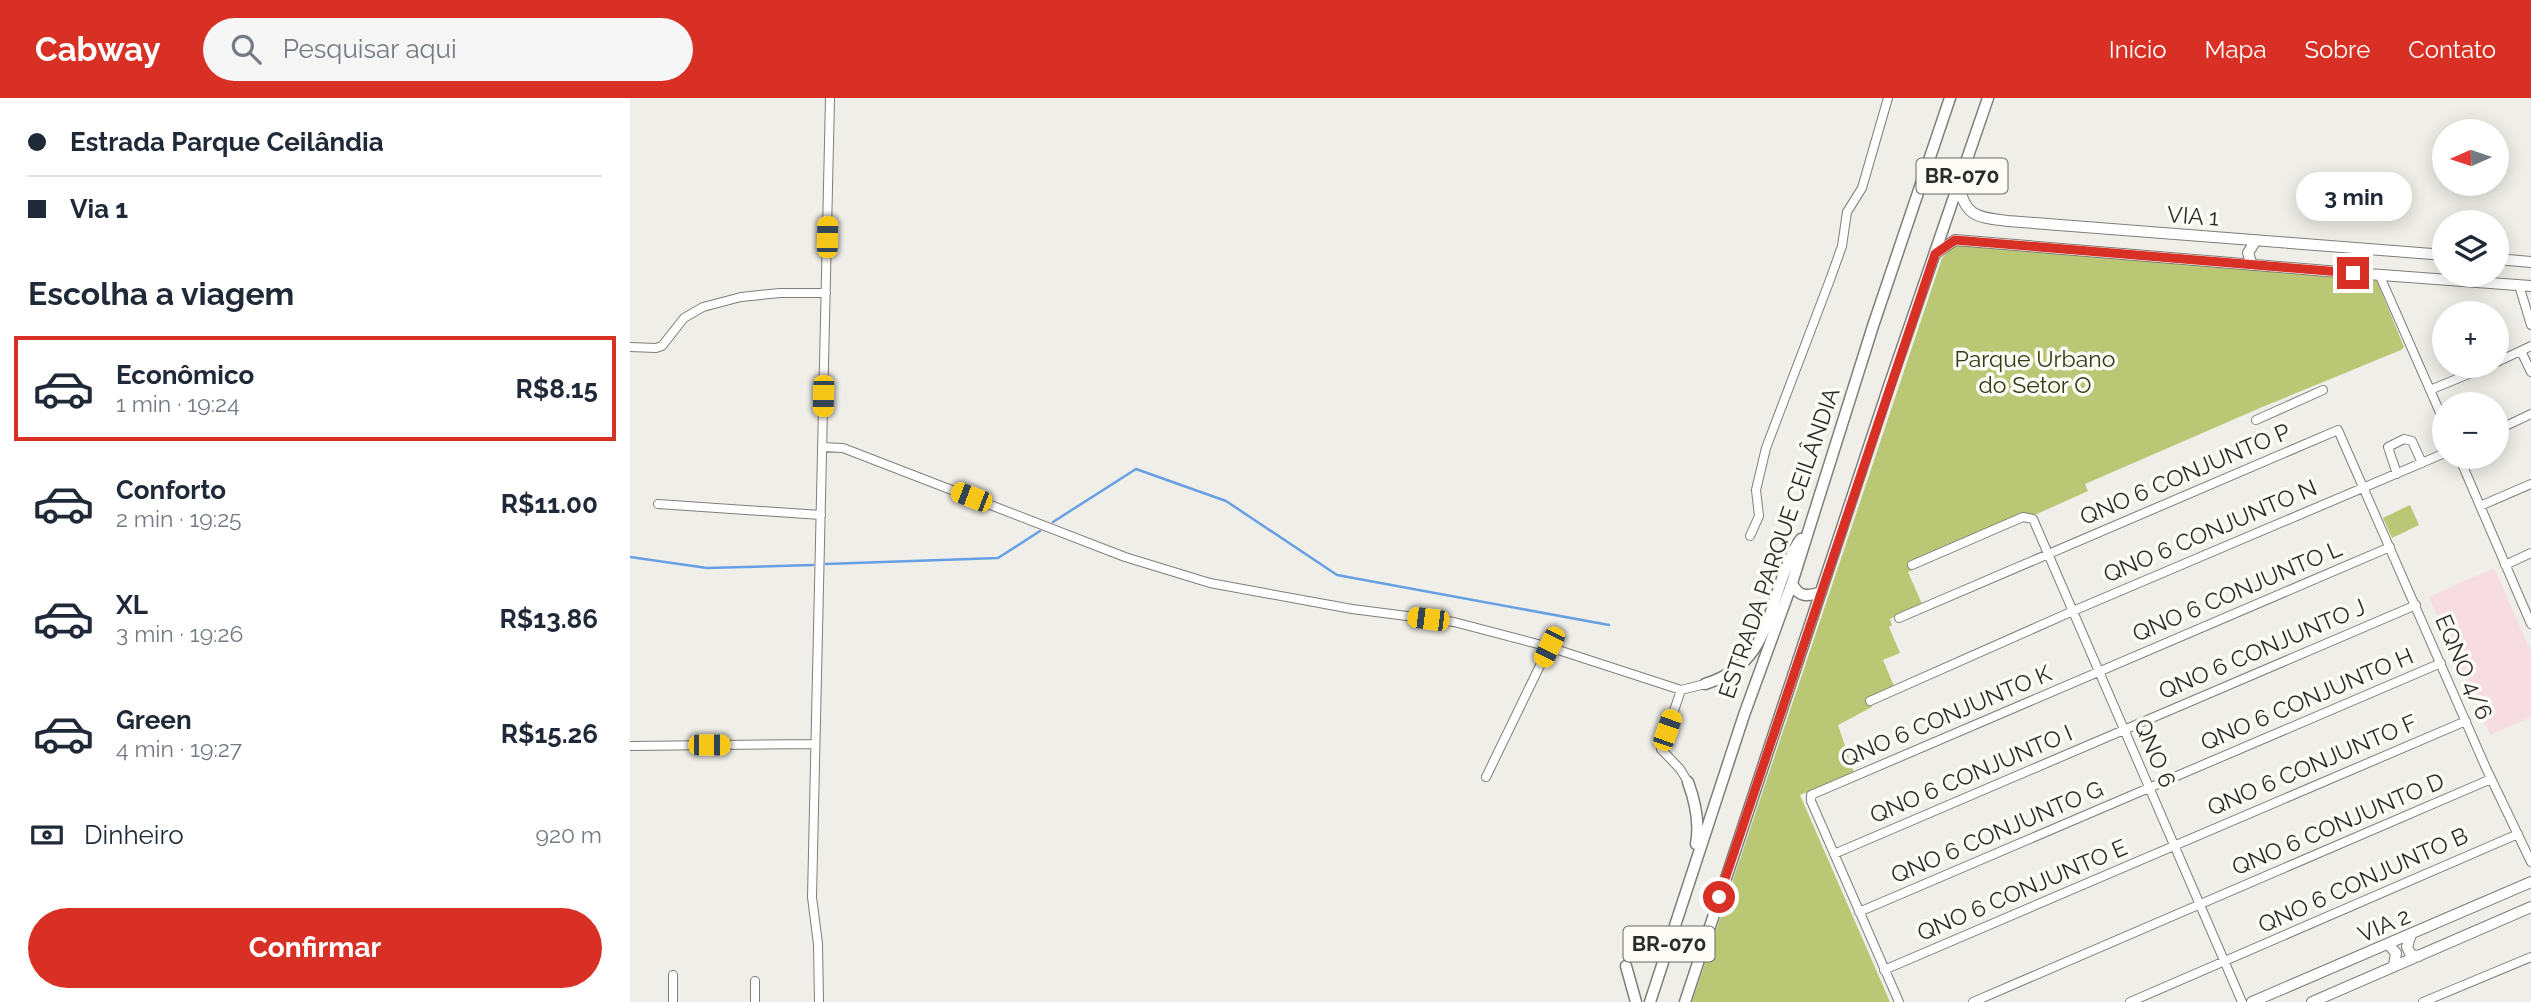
<!DOCTYPE html>
<html lang="pt">
<head>
<meta charset="utf-8">
<style>
	:root { --surface:#fff; --page:#f6f6f7; --text:#1f2937; --muted:#747a83; --line:#e0e1e3; --accent:#d93025 }
	body { margin:0; font-family:Raleway,sans-serif; background:var(--page); color:var(--text); height:100vh; display:flex; flex-direction:column; font-size:26px; white-space:nowrap }
	* { box-sizing:border-box; margin:0 }
	p { font-size:23px; color:var(--muted) }
	.icon { flex:none; width:38px; height:38px; fill:none; stroke:currentColor; stroke-width:2; stroke-linecap:round; stroke-linejoin:round }
	.map { position:relative; flex:1; overflow:hidden }
	.details { display:flex; flex-direction:column; background:var(--surface); width:630px }
	.details>* { flex:none }
	.top-card { display:grid; align-content:center; height:154px; padding:0 28px; background:var(--surface) }
	.needle { width:46px; rotate:267deg }
	.controls { position:absolute; left:1802px; top:21px; display:grid; gap:14px }
	.controls a { display:grid; place-items:center; width:77px; height:77px; border-radius:50%; background:var(--surface); box-shadow:0 4px 18px #0003; font-size:35px }
	.end { position:absolute; width:32px; height:32px; margin:-16px; border:9px solid #d93025; background:#fff; box-shadow:0 0 0 4px #fff }
	.from { border-radius:50% }
	.bubble { position:absolute; height:49px; border-radius:24px; background:var(--surface); box-shadow:0 4px 18px #0003; font-size:23px; font-weight:700; line-height:49px; text-align:center }
	.car { position:absolute; width:21px; height:42px; margin:-21px -10px; border-radius:9px; box-shadow:0 0 5px 2px #0007; background:linear-gradient(#f5c518 24%,#345 0 40%,#f5c518 0 76%,#345 0 86%,#f5c518 0) }
	.top-card b { display:flex; align-items:center; gap:24px; height:66px; font-size:26px }
	.top-card b+b { border-top:2px solid var(--line) }
	.top-card i { width:18px; height:18px; background:var(--text) }
	ul { padding:0; list-style:none }
	li { display:flex; align-items:center; gap:21px; height:105px; margin:0 14px 10px; padding:0 14px; border:4px solid transparent; border-radius:0px }
	li div { flex:1 }
	li b { display:block; font-size:26px }
	li em { font-style:normal; font-weight:700 }
	li.selected { border-color:var(--accent) }
	li>.icon { width:63px; height:63px; stroke-width:1.5 }
	h2 { padding:0 28px; font-size:32px; line-height:84px }
	.pay { display:flex; align-items:center; gap:18px; height:77px; padding:0 28px; font-size:26px }
	.pay p { margin-inline-start:auto }
	.action { display:flex; gap:14px; margin-top:auto; padding:14px 28px }
	.action a { flex:1; height:80px; border-radius:42px; background:var(--accent); color:#fff; font-size:28px; font-weight:700; line-height:80px; text-align:center }
	header { display:flex; align-items:center; gap:42px; box-sizing:border-box; height:98px; padding:0 35px; background:var(--accent); color:#fff }
	header strong { font-size:33px }
	nav { display:flex; gap:38px; margin-inline-start:auto; font-size:24px }
	.search { width:490px; height:63px; background:var(--page); display:flex; align-items:center; gap:18px; box-sizing:border-box; padding:0 24px; border-radius:38px; color:var(--muted); font-size:26px }
	main { display:flex; flex:1; min-height:0 }
	.map>svg:first-child { display:block }
	.education { fill:#f7dce2 }
	.green { fill:#bac775 }
	.lines { fill:none; stroke-linecap:round; stroke-linejoin:round }
	.stream { stroke:#669fe4; stroke-width:2.5 }
	.minor-casing { stroke:#807e79; stroke-width:10 }
	.major-casing { stroke:#807e79; stroke-width:12 }
	.highway-casing { stroke:#807e79; stroke-width:13 }
	.minor { stroke:#fff; stroke-width:8 }
	.major { stroke:#fff; stroke-width:10 }
	.highway { stroke:#fff; stroke-width:10 }
	.route { stroke:#d93025; stroke-width:9 }
	.labels { text-anchor:middle; stroke-width:7; stroke-linejoin:round; paint-order:stroke }
	.shield { fill:#fdfbf5; stroke:#6b6966; stroke-width:2 }
	.shield-label { font-size:21px; font-weight:bold; fill:#2c2b29 }
	.street-label { font-size:23px; fill:#2c2b29; stroke:#fdfbf5 }
	.park-label { font-size:23px; fill:#343912; stroke:#fdfbf5 }
</style>
</head>
<body>
<header>
<strong>Cabway</strong>
<div class="search"><svg class="icon" aria-label="search" viewBox="0 0 24 24"><circle cx="10" cy="10" r="6"/><path d="M15 15l6 6"/></svg>Pesquisar aqui</div>
<nav><a>Início</a><a>Mapa</a><a>Sobre</a><a>Contato</a></nav>
</header>
<main>
<section class="details">
<div class="top-card">
<b><i class="from"></i>Estrada Parque Ceilândia</b>
<b><i></i>Via 1</b>
</div>
<h2>Escolha a viagem</h2>
<ul>
<li class="selected"><svg class="icon" aria-label="car" viewBox="0 0 24 24"><path d="M5 17H2v-5l4-1 3-4h7l3 4 3 1v5h-3M9 17h6M6 11h13"/><circle cx="7" cy="17" r="2"/><circle cx="17" cy="17" r="2"/></svg><div><b>Econômico</b><p>1 min · 19:24</p></div><em>R$8.15</em></li>
<li><svg class="icon" aria-label="car" viewBox="0 0 24 24"><path d="M5 17H2v-5l4-1 3-4h7l3 4 3 1v5h-3M9 17h6M6 11h13"/><circle cx="7" cy="17" r="2"/><circle cx="17" cy="17" r="2"/></svg><div><b>Conforto</b><p>2 min · 19:25</p></div><em>R$11.00</em></li>
<li><svg class="icon" aria-label="car" viewBox="0 0 24 24"><path d="M5 17H2v-5l4-1 3-4h7l3 4 3 1v5h-3M9 17h6M6 11h13"/><circle cx="7" cy="17" r="2"/><circle cx="17" cy="17" r="2"/></svg><div><b>XL</b><p>3 min · 19:26</p></div><em>R$13.86</em></li>
<li><svg class="icon" aria-label="car" viewBox="0 0 24 24"><path d="M5 17H2v-5l4-1 3-4h7l3 4 3 1v5h-3M9 17h6M6 11h13"/><circle cx="7" cy="17" r="2"/><circle cx="17" cy="17" r="2"/></svg><div><b>Green</b><p>4 min · 19:27</p></div><em>R$15.26</em></li>
</ul>
<div class="pay"><svg class="icon" aria-label="cash" viewBox="0 0 24 24"><path d="M3 7h18v10H3z"/><circle cx="12" cy="12" r="2"/></svg>Dinheiro<p>920 m</p></div>
<div class="action"><a>Confirmar</a></div>
</section>
<div class="map">
<svg width="1901" height="904" viewBox="0 0 1901 904">
	<rect width="100%" height="100%" fill="#f0eee8"/>
	<path class="education" d="M1864,470L1901,554V619L1860,637L1799,499Z"/>
	<path class="green" d="M1324,147L1746,181L1774,249L1771,252L1630,310L1455,386L1458,393L1278,474L1292,506L1260,521L1262,527L1259,529L1270,555L1253,562L1264,588L1238,600L1242,609L1208,627L1224,675L1170,697L1260,904H1062L1312,160Z
		M1780,407L1789,427L1762,440L1753,420Z"/>
	<g class="lines">
		<path class="stream" d="M423,424L506,371L596,403L707,477L979,527
			M0,459L77,470L183,467
			M196,466L368,460L410,433"/>
		<g class="minor-casing">
			<path id="minor" d="M1749,176L1815,326
				M1889,187L1901,227
				M0,249L26,250L32,248L54,220L73,209L111,199L150,195H196
				M1891,253L1901,274
				M1867,264L1901,248
				M1800,292L1858,268
				M1626,322L1693,292
				M1867,332L1901,316
				M192,349L213,350L495,459L580,485L722,511L824,524L919,549L1051,592L1075,586
				M1829,359L1901,526
				M1767,376L1758,349L1774,341L1782,343L1792,365
				M28,406L191,417
				M1850,408L1901,386
				M1120,438L1129,418L1126,392L1136,350L1201,179L1212,148L1217,114L1232,90L1258,0
				M1282,467L1393,419L1403,421L1612,904
				M1875,467L1901,455
				M1269,520L1708,332L1856,670L1901,764
				M1051,592L1031,651L1050,671L1058,684
				M1240,603L1443,513L1815,355
				M0,648L185,646
				M856,679L919,549
				M1204,756L1786,507
				M1229,814L1811,565
				M1254,872L1836,623
				M43,877V904
				M125,904V883
				M189,904L188,846L182,799L200,0
				M1269,904L1181,703V697L1760,449
				M1343,904L1861,681
				M1500,904L1888,736
				M1793,904L1901,859"/>
		</g>
		<g class="major-casing">
			<path id="major" d="M1329,87C1335,120 1349,119 1378,123L1815,157
				M1305,156L1325,142L1697,173L1901,188
				M1867,161L1901,164
				M1622,167L1618,155L1626,142
				M1781,836L1777,849L1781,857L1789,858
				M1758,846L1766,855L1764,868
				M1622,904L1901,784
				M1682,904L1901,809"/>
		</g>
		<g class="highway-casing">
			<path id="highway" d="M1162,485C1168,499 1177,499 1191,494
				M1075,586C1130,569 1135,529 1152,481C1157,468 1162,452 1171,441
				M1058,684C1065,703 1070,725 1066,746
				M996,868L1006,904
				M1020,904L1114,617L1162,485L1243,228L1320,0
				M1055,904L1259,288L1358,0"/>
		</g>
		<use href="#minor" class="minor"/>
		<use href="#major" class="major"/>
		<use href="#highway" class="highway"/>
	</g>
	<g class="lines">
		<path class="route" d="M1089,799L1305,156L1325,142L1723,175"/>
	</g>
	<g class="labels">
		<g class="shield">
			<rect x="1286.5" y="60.5" width="91" height="35" rx="5"/>
			<rect x="993.5" y="828.5" width="91" height="35" rx="5"/>
		</g>
		<g class="shield-label">
			<text x="1332" y="85">BR-070</text>
			<text x="1039" y="853">BR-070</text>
		</g>
		<g class="street-label">
			<text transform="translate(1563 118) rotate(4)" y="8">VIA 1</text>
			<text transform="translate(1555 376) rotate(-23)" y="8">QNO 6 CONJUNTO P</text>
			<text transform="translate(1580 433) rotate(-23)" y="8">QNO 6 CONJUNTO N</text>
			<text transform="translate(1149 445) rotate(-71)" y="8">ESTRADA PARQUE CEILÂNDIA</text>
			<text transform="translate(1607 493) rotate(-23)" y="8">QNO 6 CONJUNTO L</text>
			<text transform="translate(1632 551) rotate(-23)" y="8">QNO 6 CONJUNTO J</text>
			<text transform="translate(1834 569) rotate(67)" y="8">EQNO 4/6</text>
			<text transform="translate(1677 601) rotate(-23)" y="8">QNO 6 CONJUNTO H</text>
			<text transform="translate(1316 618) rotate(-23)" y="8">QNO 6 CONJUNTO K</text>
			<text transform="translate(1525 655) rotate(67)" y="8">QNO 6</text>
			<text transform="translate(1682 667) rotate(-23)" y="8">QNO 6 CONJUNTO F</text>
			<text transform="translate(1341 676) rotate(-23)" y="8">QNO 6 CONJUNTO I</text>
			<text transform="translate(1708 726) rotate(-23)" y="8">QNO 6 CONJUNTO D</text>
			<text transform="translate(1367 734) rotate(-23)" y="8">QNO 6 CONJUNTO G</text>
			<text transform="translate(1733 782) rotate(-24)" y="8">QNO 6 CONJUNTO B</text>
			<text transform="translate(1392 792) rotate(-23)" y="8">QNO 6 CONJUNTO E</text>
			<text transform="translate(1754 827) rotate(-23)" y="8">VIA 2</text>
		</g>
		<g class="park-label">
			<text x="1405" y="269">Parque Urbano<tspan x="1405" dy="26">do Setor O</tspan></text>
		</g>
	</g>
</svg>
<div class="controls">
<a><svg class="needle" viewBox="-14 -14 28 28"><path d="M0-13l5 13h-10z" fill="#e53935"/><path d="M0 13l5-13h-10z" fill="#747a83"/></svg></a>
<a><svg class="icon" aria-label="layers" viewBox="0 0 24 24"><path d="M12 4l9 5-9 5-9-5zM3 14l9 5 9-5"/></svg></a>
<a>+</a>
<a>−</a>
</div>
<i class="end from" style="left:1089px;top:799px"></i>
<i class="end" style="left:1723px;top:175px"></i>
<div class="bubble" style="left:1666px;top:74px;width:116px">3 min</div>
<i class="car" style="left:197px;top:139px;rotate:1deg"></i>
<i class="car" style="left:193px;top:298px;rotate:181deg"></i>
<i class="car" style="left:341px;top:399px;rotate:291deg"></i>
<i class="car" style="left:798px;top:521px;rotate:277deg"></i>
<i class="car" style="left:919px;top:549px;rotate:206deg"></i>
<i class="car" style="left:1037px;top:632px;rotate:19deg"></i>
<i class="car" style="left:79px;top:647px;rotate:90deg"></i>
</div>
</main>
</body>
</html>
